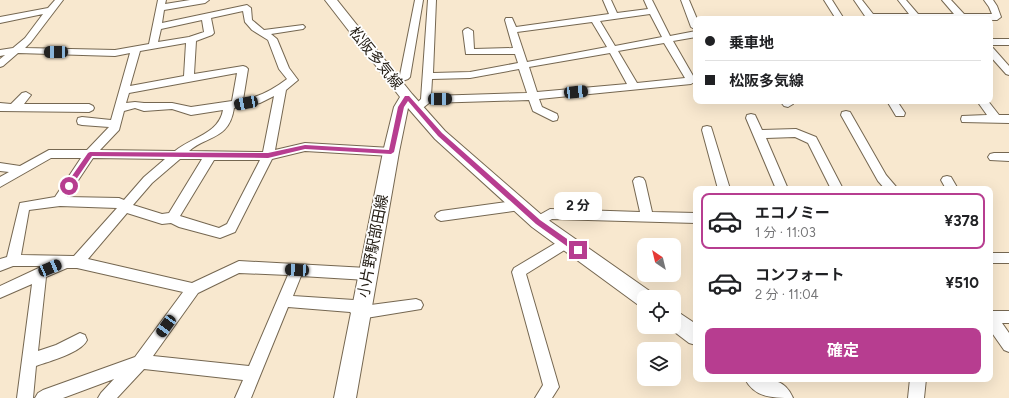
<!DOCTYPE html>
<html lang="ja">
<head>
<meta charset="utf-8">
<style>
	:root { --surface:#fff; --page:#f2f2f2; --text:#202124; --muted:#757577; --line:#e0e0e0; --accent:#b73d90 }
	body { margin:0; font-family:Figtree,"Noto Sans JP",sans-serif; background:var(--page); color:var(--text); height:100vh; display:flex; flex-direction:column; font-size:15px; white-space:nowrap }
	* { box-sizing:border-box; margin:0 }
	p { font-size:13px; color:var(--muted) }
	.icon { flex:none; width:22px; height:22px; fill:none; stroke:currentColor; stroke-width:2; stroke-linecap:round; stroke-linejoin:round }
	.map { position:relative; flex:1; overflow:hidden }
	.side { position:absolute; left:693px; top:186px; width:300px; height:196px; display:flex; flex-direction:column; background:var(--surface); border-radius:8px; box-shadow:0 4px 16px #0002 }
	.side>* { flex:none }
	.hud { position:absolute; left:693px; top:16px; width:300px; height:88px; border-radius:8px; box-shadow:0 4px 16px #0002; display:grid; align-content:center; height:88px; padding:0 12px; background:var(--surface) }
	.needle { width:26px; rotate:325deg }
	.controls { position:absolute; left:637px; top:238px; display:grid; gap:8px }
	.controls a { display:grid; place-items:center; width:44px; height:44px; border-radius:8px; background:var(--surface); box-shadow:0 4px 16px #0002; font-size:20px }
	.end { position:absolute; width:18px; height:18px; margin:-9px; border:5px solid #b73d90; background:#fff; box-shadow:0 0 0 2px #fff }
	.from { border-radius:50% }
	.bubble { position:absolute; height:28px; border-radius:8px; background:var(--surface); box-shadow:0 4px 16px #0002; font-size:13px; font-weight:700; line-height:28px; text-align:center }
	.car { position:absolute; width:12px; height:24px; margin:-12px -6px; border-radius:5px; box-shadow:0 0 3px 1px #0007; background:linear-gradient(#222 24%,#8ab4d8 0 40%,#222 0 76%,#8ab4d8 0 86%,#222 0) }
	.hud b { display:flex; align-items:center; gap:14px; height:38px; font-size:15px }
	.hud b+b { border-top:1px solid var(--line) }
	.hud i { width:10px; height:10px; background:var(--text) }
	ul { padding:7px 0 0; list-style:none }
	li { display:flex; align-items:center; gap:12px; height:56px; margin:0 8px 6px; padding:0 4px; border:2px solid transparent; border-radius:8px }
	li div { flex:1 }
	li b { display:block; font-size:15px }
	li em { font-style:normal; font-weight:700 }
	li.current { border-color:var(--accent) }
	li>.icon { width:36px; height:36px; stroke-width:1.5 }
	.button { display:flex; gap:8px; margin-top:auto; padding:8px 12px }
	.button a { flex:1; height:46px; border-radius:8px; background:var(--accent); color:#fff; font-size:16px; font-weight:700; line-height:46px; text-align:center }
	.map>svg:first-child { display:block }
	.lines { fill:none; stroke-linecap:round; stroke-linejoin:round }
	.street-casing { stroke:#756751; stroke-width:2 }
	.secondary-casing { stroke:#756751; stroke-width:2 }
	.street { fill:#fff; fill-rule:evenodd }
	.secondary { fill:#fff; fill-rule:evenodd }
	.route { fill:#b73d90 }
	.labels { text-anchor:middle; stroke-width:3.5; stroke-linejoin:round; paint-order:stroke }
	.street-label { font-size:15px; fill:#262017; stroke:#fff }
</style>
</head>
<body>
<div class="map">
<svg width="1009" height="398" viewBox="0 0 1009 398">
	<rect width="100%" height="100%" fill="#f8e8cf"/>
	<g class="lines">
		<g class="street-casing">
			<path id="street" d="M55,0H63L31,42L25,48L115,50L149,44L158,0H166L165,4L190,0H209L205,3L164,10L162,23L247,5L251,8L252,20L264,30L303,25L305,27L303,29L271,34L277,39L289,68L298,80L286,90L275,150L305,143L391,148L395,149L397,152L395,155L391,156L305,151L272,159L235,232L220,238L179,227L171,223L162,224L127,213L88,259L192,283L239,261L367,268L372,270L374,274L372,278L367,280L301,276L293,296L354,300L359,302L363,306L416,299L421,301L423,305L421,309L360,319L355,317L350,312L288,307L251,398H235L243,380L144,369L117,398H98L101,393L114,379L63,398H35L38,393L43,390L135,357L183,292L77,268H67L46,277L38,351L56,345L80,333L85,335L87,340C81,353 50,361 36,366L33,398H17L32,284L0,298V286L43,266H13L0,271V259L7,257L20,203L55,197L81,158H51L0,187V177L9,172L0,171V163L20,166L49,150H87L109,127L82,125L78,124L77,121L78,118L82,117L111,120L130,53L115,56L18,53L3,66L0,67V59L5,55L0,56V50L13,48L25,38L43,14L0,23V17L48,8ZM243,11L245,22L252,30L268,40L279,69L287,79C274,89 259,97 243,100L248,69L246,67L243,66L194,74L196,41L212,35L214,33L211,18ZM202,20L204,32L189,37L158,42L161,29ZM186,43L184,76L130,86L140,51ZM237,73L232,101L191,107L172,103H144L135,102L126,103L129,93ZM274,96L263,152L189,151C208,135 229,140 234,108L260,103ZM135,108L144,111L172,109L191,115L223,110C219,134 192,137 175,151L100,150L119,130L124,111ZM93,158L165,159L144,177L124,200L119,198L67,197ZM180,159H202L169,213L162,214L133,205L152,183ZM214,160H260L227,224L219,228L180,216ZM60,206L117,208L74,256L21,255L29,210ZM239,273L288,275L249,366L153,356L198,293Z
				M415,0H423L410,77L408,79L395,84L390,81L391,79L400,75Z
				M428,0H436L433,73L470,72L518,63L515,54H466L463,31L465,29L468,28L473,31L474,49L513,48L505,20L506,18H512L516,27L609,14L603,0H611L617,13L648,9L644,0H652L670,36L696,31V37L673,41L696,81L691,84L539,99L542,107L557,114L558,117L557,120L553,121L533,111L529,100L429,103L424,107H416L415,105L421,99ZM650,14L662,37L615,46L600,21ZM592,22L607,47L527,62L517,32ZM664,43L685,78L637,83L618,51ZM610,53L627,84L537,92L529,67ZM519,69L527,93L431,96L432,79L470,78Z
				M681,0H689L697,19L696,30L691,27Z
				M824,0H832L844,19H836Z
				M854,0H862L873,14H909L898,0H906L918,14H954L942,0H951L964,14H992L989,7L984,0H993L997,6L1001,17L997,20L867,19Z
				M990,39H1009V45H990Z
				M990,47L993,48L1009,66V75L1006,74L990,56Z
				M26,92L31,95L24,104H89L93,106L94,108L93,110L89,112L0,111V103L11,104L22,93Z
				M780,101H791L793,104L788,107L784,106Z
				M887,101H897L905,113L904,116H896Z
				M977,101H988L999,115H1009V123L962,122L961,119L962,116L987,115Z
				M846,111L850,112L886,175L898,189H885L878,181L841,115L842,112Z
				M751,114L755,115L762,130L796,129L816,137L843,189H831L808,143L795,137L766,138L788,189H776L746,118L747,115Z
				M707,126L711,127L712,130L730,189H718L702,130L703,127Z
				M994,153H1009V161L990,160L988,157L990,154Z
				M947,176L951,177L958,189H946L941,180L943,177Z
				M639,177L643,178L645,181L652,212L696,213V223L552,219L538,227L534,226L532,222L534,218L550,209L640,212L633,181L635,178Z
				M520,200L524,202L526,205L524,208L520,210L441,221L437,219L435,216L437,213L441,211Z
				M566,237L571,238L572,242L571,246L526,274L559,387L552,398H535L543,385L512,272L514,268Z
				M990,253H1009V263H990Z
				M990,311H1009V323H1002L1009,333V352L1004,350L990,330Z
				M910,379H926L924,398H908Z"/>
		</g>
		<g class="secondary-casing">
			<path id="secondary" d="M325,0H337L412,94L445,131L544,217L651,292L653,297H644V307L637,304L532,227L435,139L408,108L399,152L356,398H334L383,152L394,107L400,97Z
				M674,311L681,314L696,324V345L689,343L668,327H674Z
				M745,379C765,379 784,376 793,398C773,398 755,398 745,379Z"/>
		</g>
		<use href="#street" class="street"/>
		<use href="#secondary" class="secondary"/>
	</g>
	<path class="route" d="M405,96H409L442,133L540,220L580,248V252H575L536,224L438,136L408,101L404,107L394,152L391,154L305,149L268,158L92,156L71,187L69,188L65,186L88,153L90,152L268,153L305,145L389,150L398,107Z"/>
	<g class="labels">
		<g class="street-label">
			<text transform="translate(376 58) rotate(51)" y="5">松阪多気線</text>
			<text transform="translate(373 246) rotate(-79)" y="5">小片野駅部田線</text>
		</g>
	</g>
</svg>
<div class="controls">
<a><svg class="needle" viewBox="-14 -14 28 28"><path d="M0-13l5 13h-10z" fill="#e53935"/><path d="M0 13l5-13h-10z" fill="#757577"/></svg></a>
<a><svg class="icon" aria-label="locate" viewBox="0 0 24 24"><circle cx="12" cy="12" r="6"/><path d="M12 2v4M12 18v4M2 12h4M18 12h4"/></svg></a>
<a><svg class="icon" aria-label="layers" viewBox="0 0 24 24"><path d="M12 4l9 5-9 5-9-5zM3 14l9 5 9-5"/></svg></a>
</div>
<i class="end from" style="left:69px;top:186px"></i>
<i class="end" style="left:578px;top:250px"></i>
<div class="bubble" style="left:554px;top:192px;width:48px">2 分</div>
<i class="car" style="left:56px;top:52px;rotate:269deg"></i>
<i class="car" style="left:576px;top:92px;rotate:84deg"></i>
<i class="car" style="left:440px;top:99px;rotate:89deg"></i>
<i class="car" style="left:246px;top:103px;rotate:259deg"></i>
<i class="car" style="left:50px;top:268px;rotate:67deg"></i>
<i class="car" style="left:297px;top:270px;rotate:273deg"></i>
<i class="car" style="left:166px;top:326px;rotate:216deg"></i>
<div class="hud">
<b><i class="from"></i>乗車地</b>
<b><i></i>松阪多気線</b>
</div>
<section class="side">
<ul>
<li class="current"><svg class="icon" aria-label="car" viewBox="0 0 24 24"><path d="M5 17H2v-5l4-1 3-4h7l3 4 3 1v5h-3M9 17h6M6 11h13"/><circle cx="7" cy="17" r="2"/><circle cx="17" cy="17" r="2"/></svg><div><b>エコノミー</b><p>1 分 · 11:03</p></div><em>¥378</em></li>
<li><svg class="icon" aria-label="car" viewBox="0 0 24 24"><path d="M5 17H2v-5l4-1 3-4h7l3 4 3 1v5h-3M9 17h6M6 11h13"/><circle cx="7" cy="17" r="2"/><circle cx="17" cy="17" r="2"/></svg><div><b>コンフォート</b><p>2 分 · 11:04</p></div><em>¥510</em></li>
</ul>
<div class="button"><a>確定</a></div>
</section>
</div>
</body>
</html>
